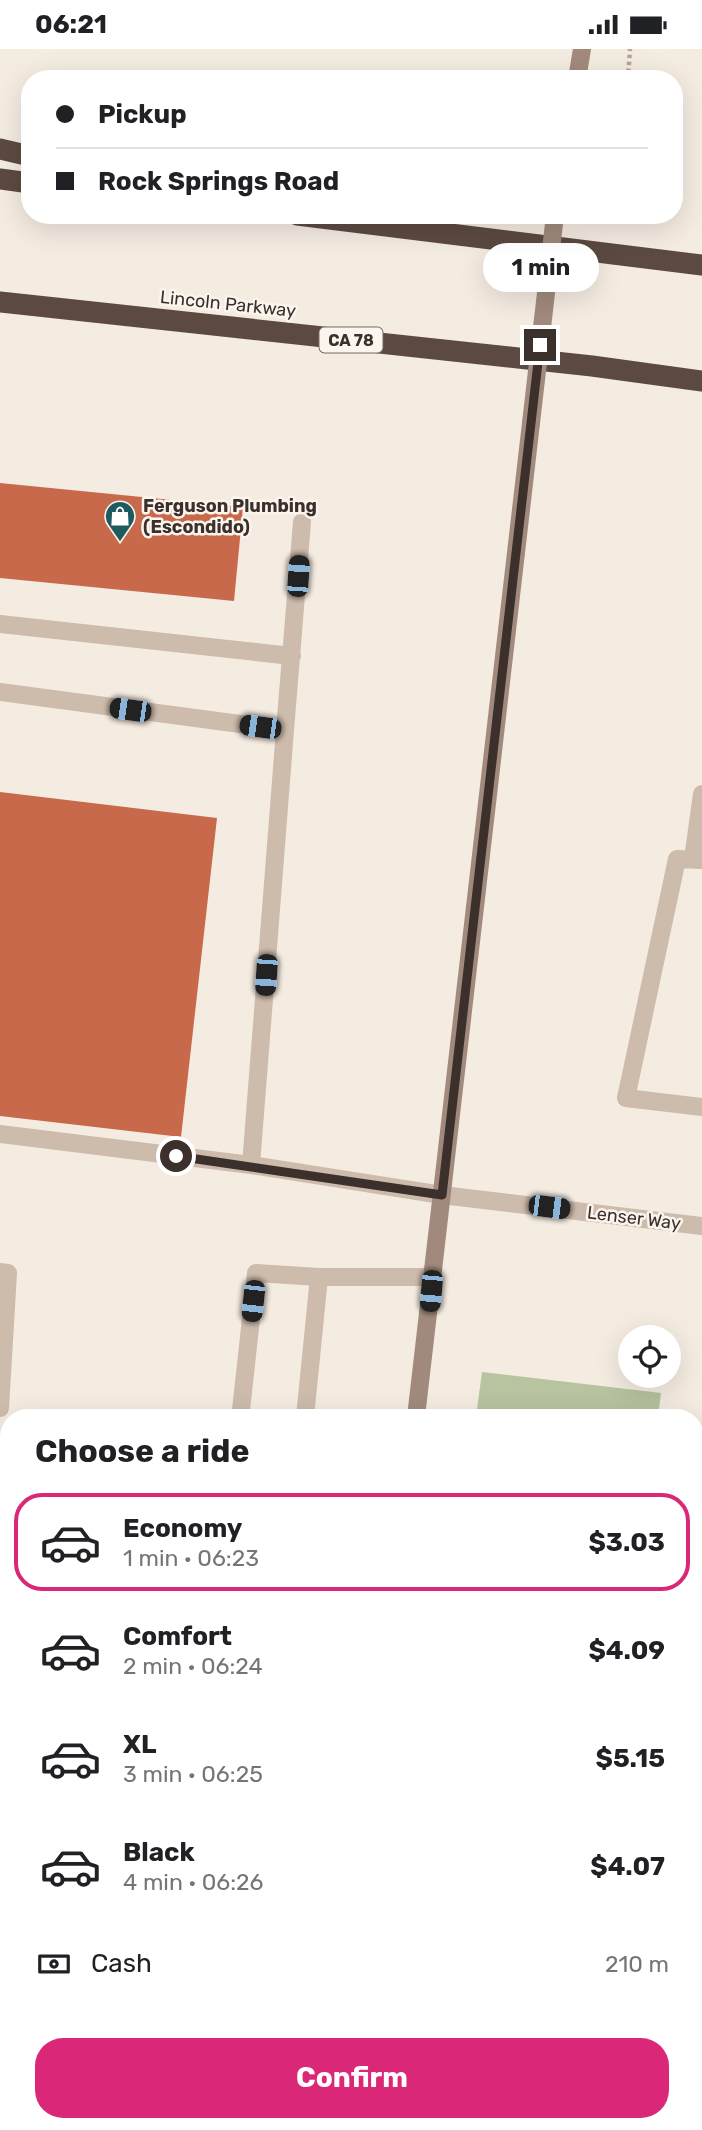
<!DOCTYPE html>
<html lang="en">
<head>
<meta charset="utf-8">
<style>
	:root { --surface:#fff; --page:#f6f6f6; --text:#202124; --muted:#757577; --line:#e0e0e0; --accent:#db2777 }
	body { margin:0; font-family:Rubik,sans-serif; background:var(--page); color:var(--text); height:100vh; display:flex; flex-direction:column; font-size:26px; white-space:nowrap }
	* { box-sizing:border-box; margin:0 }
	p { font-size:23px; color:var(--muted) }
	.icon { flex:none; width:38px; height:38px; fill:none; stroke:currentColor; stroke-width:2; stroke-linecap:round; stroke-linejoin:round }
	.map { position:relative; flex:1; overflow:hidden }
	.panel { position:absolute; left:0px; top:1360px; width:704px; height:723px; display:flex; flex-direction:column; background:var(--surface); border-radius:28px 28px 0 0; box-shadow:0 7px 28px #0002 }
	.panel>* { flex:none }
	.banner { position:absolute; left:21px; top:21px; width:662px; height:154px; border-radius:28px; box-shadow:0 7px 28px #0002; display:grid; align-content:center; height:154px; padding:0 35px; background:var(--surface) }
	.controls { position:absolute; left:618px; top:1276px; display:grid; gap:14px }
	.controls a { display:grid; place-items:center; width:63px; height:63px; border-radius:50%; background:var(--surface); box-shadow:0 7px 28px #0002; font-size:35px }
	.end { position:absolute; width:32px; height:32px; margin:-16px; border:9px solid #3b302b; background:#fff; box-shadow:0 0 0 4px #fff }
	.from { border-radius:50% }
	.bubble { position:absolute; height:49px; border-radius:24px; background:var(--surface); box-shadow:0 7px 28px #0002; font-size:23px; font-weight:700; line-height:49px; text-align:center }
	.car { position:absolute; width:21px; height:42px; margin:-21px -10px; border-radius:9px; box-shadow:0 0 5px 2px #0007; background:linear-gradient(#222 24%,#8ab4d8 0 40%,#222 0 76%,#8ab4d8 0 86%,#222 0) }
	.banner b { display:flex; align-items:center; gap:24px; height:66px; font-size:26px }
	.banner b+b { border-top:2px solid var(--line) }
	.banner i { width:18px; height:18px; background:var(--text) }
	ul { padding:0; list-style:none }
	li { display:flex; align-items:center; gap:21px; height:98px; margin:0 14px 10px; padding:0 21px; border:4px solid transparent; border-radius:28px }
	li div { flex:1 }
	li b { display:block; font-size:26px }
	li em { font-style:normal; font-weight:700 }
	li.on { border-color:var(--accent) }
	li>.icon { width:63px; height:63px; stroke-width:1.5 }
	h2 { padding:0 35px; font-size:32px; line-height:84px }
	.pay { display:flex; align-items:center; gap:18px; height:77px; padding:0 35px; font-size:26px }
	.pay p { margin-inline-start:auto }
	.button { display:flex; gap:14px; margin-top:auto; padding:14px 35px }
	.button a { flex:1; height:80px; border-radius:28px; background:var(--accent); color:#fff; font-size:28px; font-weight:700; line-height:80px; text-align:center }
	.status { display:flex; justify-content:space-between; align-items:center; height:49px; padding:0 35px; background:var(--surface); direction:ltr }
	.status svg { height:19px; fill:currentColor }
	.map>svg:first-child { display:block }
	.green { fill:#b8c4a0 }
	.building { fill:#c8694b }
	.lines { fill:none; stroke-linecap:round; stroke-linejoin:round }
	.path { stroke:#b9a596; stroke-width:4.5; stroke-dasharray:3.5 3.5; stroke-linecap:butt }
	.lane { stroke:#cdbbac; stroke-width:18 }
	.street { stroke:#cdbbac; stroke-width:18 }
	.secondary { stroke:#a18a7d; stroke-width:18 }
	.primary { stroke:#7d675c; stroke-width:18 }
	.highway { stroke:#5c4a42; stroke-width:21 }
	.secondary-bridge { stroke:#a18a7d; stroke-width:18 }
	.route { stroke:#3b302b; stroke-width:9 }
	.labels { text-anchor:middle; stroke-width:5; stroke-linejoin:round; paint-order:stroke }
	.shield { fill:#fbf5ee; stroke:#756b66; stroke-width:2 }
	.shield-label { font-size:16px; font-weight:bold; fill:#3b302b }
	.street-label { font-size:18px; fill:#3b302b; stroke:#fbf5ee }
	.poi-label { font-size:18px; font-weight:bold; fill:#3b302b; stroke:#fbf5ee; text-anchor:start }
</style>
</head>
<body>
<div class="status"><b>06:21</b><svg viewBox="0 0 49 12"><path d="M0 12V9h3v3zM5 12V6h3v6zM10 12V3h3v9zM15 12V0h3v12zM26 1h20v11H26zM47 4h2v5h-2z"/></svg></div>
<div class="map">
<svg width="702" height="2081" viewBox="0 0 702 2081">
	<rect width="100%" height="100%" fill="#f4ebe1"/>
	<path class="green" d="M482,1323L661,1344L658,1368H476Z"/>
	<path class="building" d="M0,434L243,458L234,552L0,529Z
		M0,743L217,769L181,1088L0,1067Z
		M695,1491H702V1688L695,1687Z
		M695,1924L702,1925V2081H490L491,2074H695Z"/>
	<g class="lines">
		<path class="path" d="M628,30L630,0"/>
		<path class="lane" d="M0,575L292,607
			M0,643L285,681L251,1116
			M285,681L302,473
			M693,810L702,745
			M702,811L677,810L626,1049L702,1058
			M0,1085L251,1116L442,1146
			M0,1223L8,1224L0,1359
			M241,1361L256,1224L319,1228H432
			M305,1368L319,1228
			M0,1797L9,1798
			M0,1890L9,1891
			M0,2016L9,2017"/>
		<path class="street" d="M442,1146L702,1177"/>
		<path class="secondary" d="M577,30L582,0
			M416,1368L531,374
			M333,2081L334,2074"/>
		<path class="primary" d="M0,1685L9,1686
			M695,1760L702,1761"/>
		<path class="highway" d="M0,100L30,107
			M0,130L30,134
			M297,166L702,216
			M0,253L592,317L702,332"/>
		<path class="secondary-bridge" d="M531,374L555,166"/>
	</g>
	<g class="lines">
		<path class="route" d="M176,1107L442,1146L540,296"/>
	</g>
	<defs>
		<g id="shop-pin" transform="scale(1.575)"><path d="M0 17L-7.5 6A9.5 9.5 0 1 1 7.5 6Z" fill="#1f5a5e" stroke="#fbf5ee"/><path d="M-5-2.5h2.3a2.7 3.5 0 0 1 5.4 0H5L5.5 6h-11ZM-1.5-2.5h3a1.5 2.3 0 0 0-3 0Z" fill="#fff"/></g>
	</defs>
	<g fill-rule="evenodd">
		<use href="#shop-pin" x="120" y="467"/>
	</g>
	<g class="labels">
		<rect class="shield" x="319.5" y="278.5" width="63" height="25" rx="5"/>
		<g class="shield-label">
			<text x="351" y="297">CA 78</text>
		</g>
		<g class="street-label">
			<text transform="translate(228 255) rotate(6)" y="6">Lincoln Parkway</text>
			<text transform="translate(634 1169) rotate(7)" y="6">Lenser Way</text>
		</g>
		<g class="poi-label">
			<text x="143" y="463">Ferguson Plumbing<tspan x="143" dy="21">(Escondido)</tspan></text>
		</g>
	</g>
</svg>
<div class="controls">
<a><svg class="icon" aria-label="locate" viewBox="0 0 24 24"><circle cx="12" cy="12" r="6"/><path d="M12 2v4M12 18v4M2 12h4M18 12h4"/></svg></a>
</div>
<i class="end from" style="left:176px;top:1107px"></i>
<i class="end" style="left:540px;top:296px"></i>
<div class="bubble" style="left:483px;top:194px;width:116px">1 min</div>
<i class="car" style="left:298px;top:527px;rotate:4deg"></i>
<i class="car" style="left:130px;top:661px;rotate:278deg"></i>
<i class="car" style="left:260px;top:678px;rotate:278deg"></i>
<i class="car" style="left:266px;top:926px;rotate:184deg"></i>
<i class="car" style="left:549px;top:1158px;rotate:97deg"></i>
<i class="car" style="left:431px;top:1242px;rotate:185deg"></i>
<i class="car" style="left:253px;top:1252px;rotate:186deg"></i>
<div class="banner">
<b><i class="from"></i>Pickup</b>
<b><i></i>Rock Springs Road</b>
</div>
<section class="panel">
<h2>Choose a ride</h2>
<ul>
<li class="on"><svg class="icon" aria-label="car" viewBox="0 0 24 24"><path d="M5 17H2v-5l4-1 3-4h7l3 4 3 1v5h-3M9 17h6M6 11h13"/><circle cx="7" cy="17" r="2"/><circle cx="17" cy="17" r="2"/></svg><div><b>Economy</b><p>1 min · 06:23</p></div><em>$3.03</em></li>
<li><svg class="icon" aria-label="car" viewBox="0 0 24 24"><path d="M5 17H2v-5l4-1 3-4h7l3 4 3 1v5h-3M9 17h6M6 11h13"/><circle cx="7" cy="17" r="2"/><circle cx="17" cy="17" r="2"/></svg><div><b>Comfort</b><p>2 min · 06:24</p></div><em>$4.09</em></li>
<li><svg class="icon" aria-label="car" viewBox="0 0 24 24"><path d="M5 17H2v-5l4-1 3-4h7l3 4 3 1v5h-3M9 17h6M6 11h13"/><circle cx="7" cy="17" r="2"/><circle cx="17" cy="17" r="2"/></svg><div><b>XL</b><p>3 min · 06:25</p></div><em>$5.15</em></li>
<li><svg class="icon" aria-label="car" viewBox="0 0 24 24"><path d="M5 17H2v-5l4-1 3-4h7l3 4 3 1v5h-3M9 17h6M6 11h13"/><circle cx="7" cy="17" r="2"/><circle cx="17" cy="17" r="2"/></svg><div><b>Black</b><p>4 min · 06:26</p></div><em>$4.07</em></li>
</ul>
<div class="pay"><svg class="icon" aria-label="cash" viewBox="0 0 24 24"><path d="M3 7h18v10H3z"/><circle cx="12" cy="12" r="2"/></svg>Cash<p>210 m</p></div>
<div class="button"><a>Confirm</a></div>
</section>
</div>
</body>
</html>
